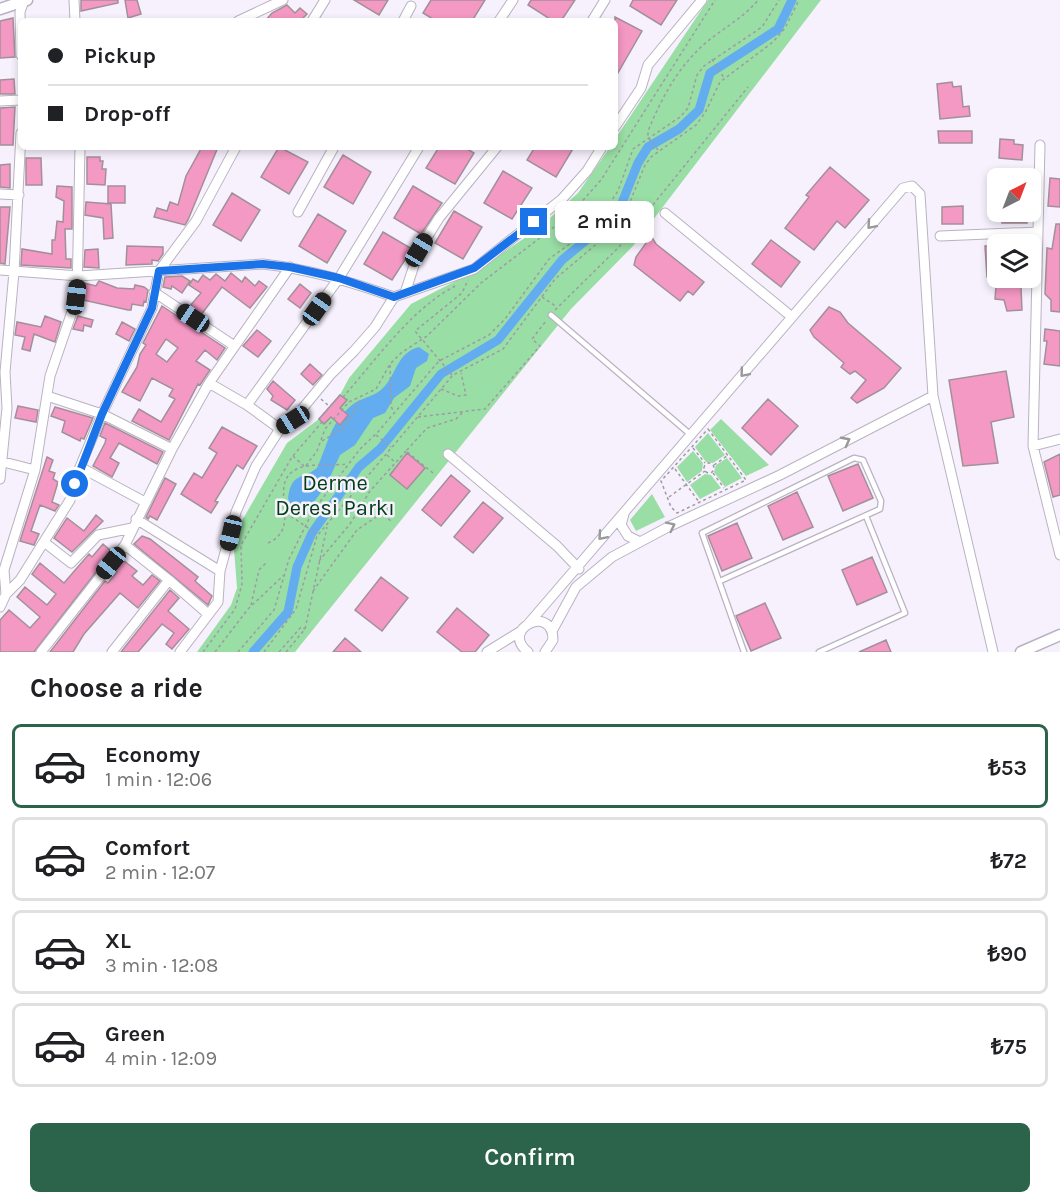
<!DOCTYPE html>
<html lang="en">
<head>
<meta charset="utf-8">
<style>
	:root { --surface:#fff; --page:#f2f2f2; --text:#202124; --muted:#757577; --line:#e0e0e0; --accent:#2c644b }
	body { margin:0; font-family:Karla,sans-serif; background:var(--page); color:var(--text); height:100vh; display:flex; flex-direction:column; font-size:22px; white-space:nowrap }
	* { box-sizing:border-box; margin:0 }
	p { font-size:20px; color:var(--muted) }
	.icon { flex:none; width:33px; height:33px; fill:none; stroke:currentColor; stroke-width:2; stroke-linecap:round; stroke-linejoin:round }
	.map { position:relative; height:652px; overflow:hidden }
	.details { display:flex; flex-direction:column; background:var(--surface); flex:1 }
	.details>* { flex:none }
	.banner { position:absolute; left:18px; top:18px; width:600px; height:132px; border-radius:9px; box-shadow:0 3px 9px #0003; display:grid; align-content:center; height:132px; padding:0 30px; background:var(--surface) }
	.needle { width:39px; rotate:42deg }
	.controls { position:absolute; left:987px; top:168px; display:grid; gap:12px }
	.controls a { display:grid; place-items:center; width:54px; height:54px; border-radius:9px; background:var(--surface); box-shadow:0 3px 9px #0003; font-size:30px }
	.end { position:absolute; width:27px; height:27px; margin:-14px; border:8px solid #1a73e8; background:#fff; box-shadow:0 0 0 3px #fff }
	.from { border-radius:50% }
	.bubble { position:absolute; height:42px; border-radius:9px; background:var(--surface); box-shadow:0 3px 9px #0003; font-size:20px; font-weight:600; line-height:42px; text-align:center }
	.car { position:absolute; width:18px; height:36px; margin:-18px -9px; border-radius:8px; box-shadow:0 0 4px 2px #0007; background:linear-gradient(#222 24%,#8ab4d8 0 40%,#222 0 76%,#8ab4d8 0 86%,#222 0) }
	.banner b { display:flex; align-items:center; gap:21px; height:57px; font-size:22px }
	.banner b+b { border-top:2px solid var(--line) }
	.banner i { width:15px; height:15px; background:var(--text) }
	ul { padding:0; list-style:none }
	li { display:flex; align-items:center; gap:18px; height:84px; margin:0 12px 9px; padding:0 18px; border:3px solid var(--line); border-radius:9px }
	li div { flex:1 }
	li b { display:block; font-size:22px }
	li em { font-style:normal; font-weight:600 }
	li.current { border-color:var(--accent) }
	li>.icon { width:54px; height:54px; stroke-width:1.5 }
	h2 { padding:0 30px; font-size:27px; line-height:72px }
	.cta { display:flex; gap:12px; margin-top:auto; padding:12px 30px }
	.cta a { flex:1; height:69px; border-radius:9px; background:var(--accent); color:#fff; font-size:24px; font-weight:600; line-height:69px; text-align:center }
	.map>svg:first-child { display:block }
	.green { fill:#99dea4 }
	.water { fill:#64acf0 }
	.lines { fill:none; stroke-linecap:round; stroke-linejoin:round }
	.canal { stroke:#64acf0; stroke-width:9 }
	.building { fill:#f498c4; stroke:#a29098; stroke-width:1.5; fill-rule:evenodd }
	.service-casing { stroke:#bab2c1; stroke-width:7 }
	.minor-casing { stroke:#bab2c1; stroke-width:11 }
	.tertiary-casing { stroke:#bab2c1; stroke-width:13 }
	.path { stroke:#9f9aa4; stroke-width:1.5; stroke-dasharray:3 3; stroke-linecap:butt }
	.service { stroke:#fff; stroke-width:4.5 }
	.minor { stroke:#fff; stroke-width:9 }
	.tertiary { stroke:#fff; stroke-width:10 }
	.oneway { stroke:#99989a }
	.route { stroke:#1a73e8; stroke-width:8 }
	.labels { text-anchor:middle; stroke-width:5; stroke-linejoin:round; paint-order:stroke }
	.park-label { font-size:22px; fill:#003e14; stroke:#f7f1fe }
</style>
</head>
<body>
<div class="map">
<svg width="1060" height="652" viewBox="0 0 1060 652">
	<rect width="100%" height="100%" fill="#f7f1fe"/>
	<path class="green" d="M708,0H821L633,246L571,309L295,652H197L231,605L237,588L233,536L287,443L319,419L340,395L349,378L411,304L479,269L535,231L578,193L610,147H615V139Z
		M721,419L769,465L746,476L710,430Z
		M708,433L725,455L713,463L706,462L695,447Z
		M693,451L703,463L702,471L687,482L677,467Z
		M727,458L742,478L725,487L714,472L716,465Z
		M705,474L711,475L721,488L700,499L690,485Z
		M652,494L665,517L636,531L630,520Z"/>
	<path class="water" d="M419,347L429,354L427,361L416,368L410,386L394,398L385,413L373,418L355,445L340,455L326,486L307,511L294,510L288,499C291,472 302,480 317,468C328,444 330,423 352,405C362,397 375,397 384,387C397,373 397,353 419,347Z"/>
	<g class="lines">
		<path class="canal" d="M253,652L288,612L297,567L312,533L359,467L380,449L441,374L498,340L562,260L617,215L638,163L648,147L679,129L699,110L710,73L778,29L792,0"/>
	</g>
	<path class="building" d="M81,0H118V3L81,11Z
		M125,0H137L141,14L128,18Z
		M354,0H388L379,15Z
		M431,0H485L472,21H436L423,13Z
		M531,0H575L561,21H553L528,5Z
		M633,0H677L661,25L630,6Z
		M287,5L295,13L300,8L307,14L300,21H265L272,13Z
		M615,17L642,31L615,78Z
		M13,18L15,57L0,58V21Z
		M14,79L15,94H0V80Z
		M952,82L953,87L961,86L963,107L969,106L970,116L940,119L937,84Z
		M15,107L13,145H0V108Z
		M938,131H972V143H939Z
		M1000,139L1014,140V144L1023,145L1022,160L999,158Z
		M202,147H218L188,220L185,225L154,217L157,208L167,211L170,202L178,205L186,176Z
		M279,147L308,162L289,194L261,177Z
		M439,147H464L474,153L455,184L426,168Z
		M535,147H574L556,177L527,160Z
		M343,155L371,172L353,204L324,187Z
		M87,157H100V161H103L102,169H106L105,185L87,184Z
		M26,158H41L42,185H26Z
		M10,164V188L0,187V165Z
		M830,167L869,200L845,228L837,221L814,250L785,228L809,197L806,195Z
		M503,171L532,188L512,219L484,203Z
		M1050,178L1060,179V207L1048,206Z
		M57,186L72,187V229H65L66,259H71V268L21,265L22,249L52,254V240H55L57,221L63,222L64,201L56,197Z
		M108,186H125V203H108Z
		M413,186L442,203L421,234L394,218Z
		M232,193L260,210L241,241L213,225Z
		M86,202L111,204L113,238L104,239L103,218L85,215Z
		M963,206V224H942V207Z
		M0,207H10L5,264L0,263Z
		M454,211L482,227L463,259L435,243Z
		M1002,212H1027V223H1002Z
		M318,214L346,231L327,263L299,246Z
		M1056,224H1060V312L1051,311V300L1045,294L1047,248L1052,249Z
		M383,232L412,249L392,280L364,264Z
		M651,236L656,244L704,282L693,295L688,291L680,301L634,265L636,257Z
		M771,240L800,262L781,287L752,264Z
		M127,246L163,247V254L158,261L152,260V264L126,265Z
		M985,246H998V276L987,277Z
		M98,249L99,268L84,267L85,250Z
		M231,273L242,282L245,277L255,286L259,281L267,287L250,308L222,287L201,315L189,307L201,293L189,285L193,279L198,282L203,275L210,280L216,274L225,281Z
		M182,276L190,281L182,293L172,286L171,289L163,287L165,277Z
		M99,281L117,288L134,289L135,285L144,287L148,290L146,302L144,301L143,306L132,304L131,310H128L83,300L84,283L96,286Z
		M300,284L311,293L300,308L288,299Z
		M996,286L1021,287L1022,310L1007,311L1004,300L995,299Z
		M162,306L225,348L217,360L205,350L196,361L210,370L200,385L198,384L169,440L132,421L139,409L161,422L175,399L169,396L173,389L152,378L140,401L122,392L137,367L140,354L146,345L143,343ZM166,339L178,348L167,362L156,354Z
		M829,307L840,312L848,323L901,368L884,388L857,403L851,398L866,380L855,371L850,374L841,367L844,363L814,337L810,330Z
		M45,316L61,322L55,342L34,334L30,351L22,349L25,337L15,335L17,322L41,327Z
		M78,316L93,320L91,327L84,325L83,331L73,329Z
		M122,322L135,329L129,341L116,334Z
		M1045,329L1060,331V366L1044,364L1047,341H1044Z
		M257,330L271,341L258,357L243,346Z
		M310,364L322,375L313,385L301,374Z
		M1006,371L1014,417L991,422L998,463L963,466L949,380Z
		M273,381L295,400L287,410L271,400L273,396L267,389Z
		M340,395L347,400L340,408L348,415L340,425L331,417L324,424L319,419Z
		M768,399L798,426L771,455L742,428Z
		M18,406L38,410L36,422L15,418Z
		M55,407L93,418L84,439L81,438L80,441L62,432L65,421L51,416Z
		M105,423L163,452L157,464L119,443L110,458L119,463L112,477L93,466L105,443L106,439L100,436Z
		M222,427L257,446L243,469L237,465L215,501L218,502L211,513L181,494L194,473L202,478L217,453L209,448Z
		M407,453L425,468L407,489L390,475Z
		M1060,454V495L1053,497L1044,462Z
		M47,457L53,460L49,471L55,473L53,479L58,482L52,502L59,505L55,511L40,505L31,531L39,534L34,545L20,541Z
		M858,464L873,498L843,511L828,476Z
		M451,475L470,491L441,526L422,510Z
		M165,478L176,484L157,520L150,516L148,519L146,517Z
		M797,492L813,527L783,540L768,506Z
		M483,502L503,518L473,553L454,537Z
		M96,515L103,521L72,552L54,538L67,518L84,531Z
		M737,523L752,558L722,571L708,536Z
		M142,536L150,539L198,577L195,581L212,596L208,605L134,544Z
		M103,544L111,551L110,554L34,652H0V620L9,610L30,628L40,617L17,597L25,587L47,605L56,594L32,574L40,563L64,583L89,554L92,557Z
		M872,557L887,592L857,605L842,570Z
		M123,560L137,571L132,576L143,585L152,575L160,581L138,608L120,593L84,634L73,652H50L105,581L108,583L117,572L114,570Z
		M381,577L408,598L382,631L355,610Z
		M170,590L179,598L168,611L189,629L172,649L166,644L174,633L162,624L138,652H121Z
		M765,603L781,638L751,651L736,616Z
		M457,608L489,635L475,652H462L437,632Z
		M345,638L361,652H333Z
		M886,640L891,652H859Z"/>
	<g class="lines">
		<g class="service-casing">
			<path id="service" d="M551,315L691,435
				M720,581L880,509L881,501L863,460L854,458L702,533L744,652
				M819,652L905,613L866,516"/>
		</g>
		<g class="minor-casing">
			<path id="minor" d="M74,0L75,21
				M238,21L283,0
				M312,21L325,0
				M403,21L411,6
				M499,21L513,0
				M592,21L605,0
				M21,55L20,12L24,0
				M0,101L21,100
				M615,127L641,88L648,65L702,0
				M1040,145L1033,446L1060,555
				M0,194L19,195
				M298,212L334,147
				M665,213L792,317
				M940,236L1038,232
				M0,270L79,276L263,264C309,269 351,282 394,297
				M154,292L233,345
				M405,293L419,250L439,218L497,147
				M209,383L290,267
				M47,396L102,414L172,449
				M280,429L247,405L339,278L419,147
				M1033,446L1060,439
				M448,454L557,546L579,569
				M0,461L35,470
				M80,467L145,502
				M0,479L7,408L5,372L14,272L21,133
				M624,514L621,525L628,536L640,542
				M136,519L220,571
				M44,542L71,563L98,535L132,528
				M125,545L169,580
				M6,594L20,580L70,500L80,467L102,414L152,308L159,271L196,221L236,147
				M0,607L6,594L4,570L35,470L50,376L77,297L80,147
				M529,623L903,188L912,186L920,194L933,396L993,652
				M552,631L576,587L612,557L668,527L780,475L933,396
				M41,652L125,545L172,449L209,383L247,405
				M112,652L169,580L208,614
				M180,652L218,602L220,571L236,512L256,466L280,429L293,420L331,374L354,351L375,327L394,297L474,269L562,199L587,171L602,147
				M487,652L521,631
				M528,652C499,629 553,603 553,640L545,652"/>
		</g>
		<g class="tertiary-casing">
			<path id="tertiary" d="M0,9L27,0
				M1021,652L1060,635"/>
		</g>
		<path class="path" d="M712,59L724,78
			M658,150L648,137V131C660,102 674,74 697,51C715,32 741,21 758,0
			M612,203L625,213
			M542,297L557,307
			M555,310L619,247L748,87
			M390,365L391,406L394,413
			M452,375L415,331L462,293L468,280
			M441,389L458,396L466,395L461,373
			M321,399L329,406
			M418,417L485,409L540,346L532,339L546,321
			M708,429L746,480L677,513L671,507L661,481Z
			M376,435L391,447
			M322,441L345,427L361,398
			M693,448L705,463
			M387,455L396,463
			M293,456L305,467L317,451L325,429L349,402L376,389L390,364L401,353L427,336L481,283L571,214L601,180L715,0
			M704 468a5 5 0 1 1 10 0a5 5 0 1 1-10 0Z
			M714,465L727,456
			M675,469L699,502
			M433,473L406,451L427,428L456,419L463,412
			M713,473L724,488
			M669,497L705,471
			M286,513L317,534
			M268,543C305,527 264,482 299,468C313,463 332,466 346,464
			M319,561L350,524L370,491L406,451
			M313,591L357,530L382,513L392,522
			M251,605L259,570L267,562
			M203,652L235,609L242,584L241,545L292,457L322,422L319,419L340,395L343,397C377,359 410,310 455,286
			M215,652L248,609L284,575
			M238,652L274,610L289,559L313,511L360,449L377,433L439,361L489,335L505,319L549,259L585,233L599,219L618,191L633,149L680,117L688,108L697,75L704,66L762,27L779,0
			M264,652L296,609L317,536L453,375L503,349L555,279L612,231L625,214L645,165L651,157L696,125L705,113L720,82L773,42L785,28L799,0
			M279,652L301,627L305,629
			M286,652L305,629L327,527"/>
		<use href="#service" class="service"/>
		<use href="#minor" class="minor"/>
		<use href="#tertiary" class="tertiary"/>
	</g>
	<defs><path id="oneway-chevron" d="M-2-3.5L2.5 0L-2 3.5" fill="none" stroke-width="1.6" stroke-linecap="round" stroke-linejoin="round" transform="scale(1.5)"/></defs>
	<g class="oneway">
		<use href="#oneway-chevron" transform="translate(871 225) rotate(131)"/>
		<use href="#oneway-chevron" transform="translate(744 373) rotate(130)"/>
		<use href="#oneway-chevron" transform="translate(846 441) rotate(-28)"/>
		<use href="#oneway-chevron" transform="translate(671 526) rotate(-26)"/>
		<use href="#oneway-chevron" transform="translate(602 536) rotate(131)"/>
	</g>
	<g class="lines">
		<path class="route" d="M75,484L102,414L152,308L159,271L263,264L290,267L339,278L394,297L474,268L534,222"/>
	</g>
	<g class="labels">
		<g class="park-label">
			<text x="335" y="490">Derme<tspan x="335" dy="25">Deresi Parkı</tspan></text>
		</g>
	</g>
</svg>
<div class="controls">
<a><svg class="needle" viewBox="-14 -14 28 28"><path d="M0-13l5 13h-10z" fill="#e53935"/><path d="M0 13l5-13h-10z" fill="#757577"/></svg></a>
<a><svg class="icon" aria-label="layers" viewBox="0 0 24 24"><path d="M12 4l9 5-9 5-9-5zM3 14l9 5 9-5"/></svg></a>
</div>
<i class="end from" style="left:75px;top:484px"></i>
<i class="end" style="left:534px;top:222px"></i>
<div class="bubble" style="left:555px;top:201px;width:99px">2 min</div>
<i class="car" style="left:419px;top:250px;rotate:31deg"></i>
<i class="car" style="left:76px;top:297px;rotate:7deg"></i>
<i class="car" style="left:317px;top:309px;rotate:35deg"></i>
<i class="car" style="left:193px;top:318px;rotate:304deg"></i>
<i class="car" style="left:293px;top:420px;rotate:238deg"></i>
<i class="car" style="left:231px;top:533px;rotate:193deg"></i>
<i class="car" style="left:111px;top:563px;rotate:219deg"></i>
<div class="banner">
<b><i class="from"></i>Pickup</b>
<b><i></i>Drop-off</b>
</div>
</div>
<section class="details">
<h2>Choose a ride</h2>
<ul>
<li class="current"><svg class="icon" aria-label="car" viewBox="0 0 24 24"><path d="M5 17H2v-5l4-1 3-4h7l3 4 3 1v5h-3M9 17h6M6 11h13"/><circle cx="7" cy="17" r="2"/><circle cx="17" cy="17" r="2"/></svg><div><b>Economy</b><p>1 min · 12:06</p></div><em>₺53</em></li>
<li><svg class="icon" aria-label="car" viewBox="0 0 24 24"><path d="M5 17H2v-5l4-1 3-4h7l3 4 3 1v5h-3M9 17h6M6 11h13"/><circle cx="7" cy="17" r="2"/><circle cx="17" cy="17" r="2"/></svg><div><b>Comfort</b><p>2 min · 12:07</p></div><em>₺72</em></li>
<li><svg class="icon" aria-label="car" viewBox="0 0 24 24"><path d="M5 17H2v-5l4-1 3-4h7l3 4 3 1v5h-3M9 17h6M6 11h13"/><circle cx="7" cy="17" r="2"/><circle cx="17" cy="17" r="2"/></svg><div><b>XL</b><p>3 min · 12:08</p></div><em>₺90</em></li>
<li><svg class="icon" aria-label="car" viewBox="0 0 24 24"><path d="M5 17H2v-5l4-1 3-4h7l3 4 3 1v5h-3M9 17h6M6 11h13"/><circle cx="7" cy="17" r="2"/><circle cx="17" cy="17" r="2"/></svg><div><b>Green</b><p>4 min · 12:09</p></div><em>₺75</em></li>
</ul>
<div class="cta"><a>Confirm</a></div>
</section>
</body>
</html>
